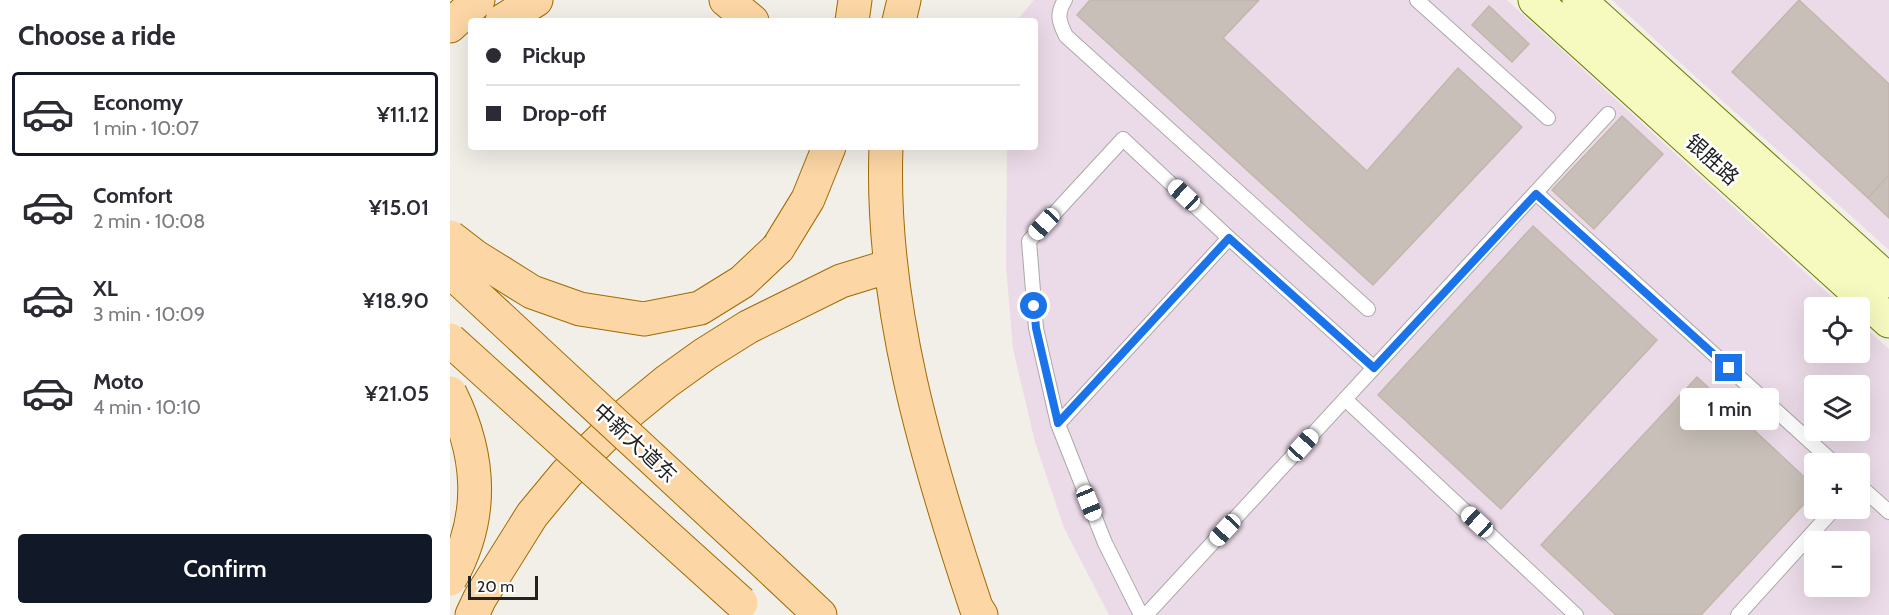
<!DOCTYPE html>
<html lang="en">
<head>
<meta charset="utf-8">
<style>
	:root { --surface:#fff; --page:#f2f2f3; --text:#2b2b33; --muted:#7c7c81; --line:#e1e1e2; --accent:#111827 }
	body { margin:0; font-family:Cabin,"Noto Sans SC",sans-serif; background:var(--page); color:var(--text); height:100vh; display:flex; flex-direction:column; font-size:22px; white-space:nowrap }
	* { box-sizing:border-box; margin:0 }
	p { font-size:20px; color:var(--muted) }
	.icon { flex:none; width:33px; height:33px; fill:none; stroke:currentColor; stroke-width:2; stroke-linecap:round; stroke-linejoin:round }
	.map { position:relative; flex:1; overflow:hidden }
	.panel { display:flex; flex-direction:column; background:var(--surface); width:450px }
	.panel>* { flex:none }
	.hud { position:absolute; left:18px; top:18px; width:570px; height:132px; border-radius:6px; box-shadow:0 6px 24px #0002; display:grid; align-content:center; height:132px; padding:0 18px; background:var(--surface) }
	.tools { position:absolute; left:1354px; top:297px; display:grid; gap:12px }
	.tools a { display:grid; place-items:center; width:66px; height:66px; border-radius:6px; background:var(--surface); box-shadow:0 6px 24px #0002; font-size:30px }
	.scale { position:absolute; left:18px; bottom:15px; width:70px; box-sizing:border-box; padding-left:6px; border:3px solid #222; border-top:0; font-size:16px; line-height:21px; white-space:nowrap; color:#222; -webkit-text-stroke:4px #fff; paint-order:stroke }
	.end { position:absolute; width:27px; height:27px; margin:-14px; border:8px solid #1a73e8; background:#fff; box-shadow:0 0 0 3px #fff }
	.from { border-radius:50% }
	.bubble { position:absolute; height:42px; border-radius:6px; background:var(--surface); box-shadow:0 6px 24px #0002; font-size:20px; font-weight:600; line-height:42px; text-align:center }
	.car { position:absolute; width:18px; height:36px; margin:-18px -9px; border-radius:8px; box-shadow:0 0 4px 2px #0007; background:linear-gradient(#fff 24%,#345 0 40%,#fff 0 76%,#345 0 86%,#fff 0) }
	.hud b { display:flex; align-items:center; gap:21px; height:57px; font-size:22px }
	.hud b+b { border-top:2px solid var(--line) }
	.hud i { width:15px; height:15px; background:var(--text) }
	ul { padding:0; list-style:none }
	li { display:flex; align-items:center; gap:18px; height:84px; margin:0 12px 9px; padding:0 6px; border:3px solid transparent; border-radius:6px }
	li div { flex:1 }
	li b { display:block; font-size:22px }
	li em { font-style:normal; font-weight:600 }
	li.active { border-color:var(--accent) }
	li>.icon { width:54px; height:54px; stroke-width:1.5 }
	h2 { padding:0 18px; font-size:27px; line-height:72px }
	.primary-button { display:flex; gap:12px; margin-top:auto; padding:12px 18px }
	.primary-button a { flex:1; height:69px; border-radius:6px; background:var(--accent); color:#fff; font-size:24px; font-weight:600; line-height:69px; text-align:center }
	main { display:flex; flex:1; min-height:0 }
	.map>svg:first-child { display:block }
	.industrial { fill:#ebdbe8; fill-rule:evenodd }
	.building { fill:#c7bfb8; stroke:#c4b6ab; stroke-width:1.5 }
	.lines { fill:none; stroke-linecap:round; stroke-linejoin:round }
	.lane-casing { stroke:#a9a9a9; stroke-width:16 }
	.secondary-casing { stroke:#707d05; stroke-width:35 }
	.primary-casing { stroke:#a06b00; stroke-width:35 }
	.lane { stroke:#fff; stroke-width:14 }
	.secondary { stroke:#f7fabf; stroke-width:33 }
	.primary { stroke:#fcd6a4; stroke-width:33 }
	.primary-bridge-casing { stroke:#a06b00; stroke-width:35; stroke-linecap:butt }
	.primary-bridge { stroke:#fcd6a4; stroke-width:33 }
	.route { stroke:#1a73e8; stroke-width:8 }
	.labels { text-anchor:middle; stroke-width:5; stroke-linejoin:round; paint-order:stroke }
	.street-label { font-size:21px; fill:#222; stroke:#fff }
</style>
</head>
<body>
<main>
<section class="panel">
<h2>Choose a ride</h2>
<ul>
<li class="active"><svg class="icon" aria-label="car" viewBox="0 0 24 24"><path d="M5 17H2v-5l4-1 3-4h7l3 4 3 1v5h-3M9 17h6M6 11h13"/><circle cx="7" cy="17" r="2"/><circle cx="17" cy="17" r="2"/></svg><div><b>Economy</b><p>1 min · 10:07</p></div><em>¥11.12</em></li>
<li><svg class="icon" aria-label="car" viewBox="0 0 24 24"><path d="M5 17H2v-5l4-1 3-4h7l3 4 3 1v5h-3M9 17h6M6 11h13"/><circle cx="7" cy="17" r="2"/><circle cx="17" cy="17" r="2"/></svg><div><b>Comfort</b><p>2 min · 10:08</p></div><em>¥15.01</em></li>
<li><svg class="icon" aria-label="car" viewBox="0 0 24 24"><path d="M5 17H2v-5l4-1 3-4h7l3 4 3 1v5h-3M9 17h6M6 11h13"/><circle cx="7" cy="17" r="2"/><circle cx="17" cy="17" r="2"/></svg><div><b>XL</b><p>3 min · 10:09</p></div><em>¥18.90</em></li>
<li><svg class="icon" aria-label="car" viewBox="0 0 24 24"><path d="M5 17H2v-5l4-1 3-4h7l3 4 3 1v5h-3M9 17h6M6 11h13"/><circle cx="7" cy="17" r="2"/><circle cx="17" cy="17" r="2"/></svg><div><b>Moto</b><p>4 min · 10:10</p></div><em>¥21.05</em></li>
</ul>
<div class="primary-button"><a>Confirm</a></div>
</section>
<div class="map">
<svg width="1439" height="615" viewBox="0 0 1439 615">
	<rect width="100%" height="100%" fill="#f2efe9"/>
	<path class="industrial" d="M584,0H1057L1393,307L1365,308V352H1410V323L1439,349V615H659L614,528L585,442L563,349L556,266L557,147H585V21H566ZM1365,386H1410V430H1365ZM1365,464H1410V508H1365ZM1365,542H1410V586H1365Z
		M1162,0H1439V250L1238,70Z"/>
	<path class="building" d="M640,0H809L773,38L917,171L1008,68L1072,127L923,285L627,15Z
		M1349,0L1439,84V175L1418,198L1282,72Z
		M1039,6L1079,44L1062,62L1022,25Z
		M1172,116L1213,154L1144,229L1102,190Z
		M1439,175V218L1418,198Z
		M1083,226L1207,340L1051,509L928,395Z
		M1247,377L1365,487V492L1251,615H1166L1091,545Z"/>
	<g class="lines">
		<g class="lane-casing">
			<path id="lane" d="M615,0C606,14 609,22 616,36L918,309
				M967,0L1098,118
				M1086,193L1385,464
				M895,399L1126,615
				M608,424L779,238
				M1410,486L1439,512
				M691,615L655,543L608,424L586,328L579,241L673,139L779,238L924,368
				M696,615L1158,114
				M1288,615L1385,508"/>
		</g>
		<g class="secondary-casing">
			<path id="secondary" d="M1085,0L1439,321
				M1129,0L1439,281"/>
		</g>
		<g class="primary-casing">
			<path id="primary" d="M276,0L302,21
				M52,21L86,0
				M402,21L405,0
				M449,21L454,0
				M0,26L28,0
				M436,147C430,304 477,460 526,607L531,615
				M328,248L358,199L379,147
				M319,567L370,615
				M22,615L30,598L82,515L116,474L177,414L216,382L255,354L298,327L391,281L440,266"/>
		</g>
		<use href="#lane" class="lane"/>
		<use href="#secondary" class="secondary"/>
		<use href="#primary" class="primary"/>
		<g class="primary-bridge-casing">
			<path id="primary-bridge" d="M0,237L26,257L82,292L130,309L194,319L250,308L292,282L328,248
				M0,271L319,567
				M0,340L291,603
				M0,393C31,456 35,517 0,579"/>
		</g>
		<use href="#primary-bridge" class="primary-bridge"/>
	</g>
	<g class="lines">
		<path class="route" d="M584,306L586,328L608,423L779,238L924,368L1086,194L1279,368"/>
	</g>
	<g class="labels">
		<g class="street-label">
			<text transform="translate(1262 160) rotate(42)" y="7">银胜路</text>
			<text transform="translate(185 443) rotate(43)" y="7">中新大道东</text>
		</g>
	</g>
</svg>
<div class="tools">
<a><svg class="icon" aria-label="locate" viewBox="0 0 24 24"><circle cx="12" cy="12" r="6"/><path d="M12 2v4M12 18v4M2 12h4M18 12h4"/></svg></a>
<a><svg class="icon" aria-label="layers" viewBox="0 0 24 24"><path d="M12 4l9 5-9 5-9-5zM3 14l9 5 9-5"/></svg></a>
<a>+</a>
<a>−</a>
</div>
<div class="scale">20 m</div>
<i class="end from" style="left:584px;top:306px"></i>
<i class="end" style="left:1279px;top:368px"></i>
<div class="bubble" style="left:1230px;top:388px;width:99px">1 min</div>
<i class="car" style="left:734px;top:195px;rotate:313deg"></i>
<i class="car" style="left:594px;top:224px;rotate:223deg"></i>
<i class="car" style="left:853px;top:445px;rotate:42deg"></i>
<i class="car" style="left:639px;top:503px;rotate:158deg"></i>
<i class="car" style="left:1027px;top:522px;rotate:313deg"></i>
<i class="car" style="left:775px;top:530px;rotate:223deg"></i>
<div class="hud">
<b><i class="from"></i>Pickup</b>
<b><i></i>Drop-off</b>
</div>
</div>
</main>
</body>
</html>
